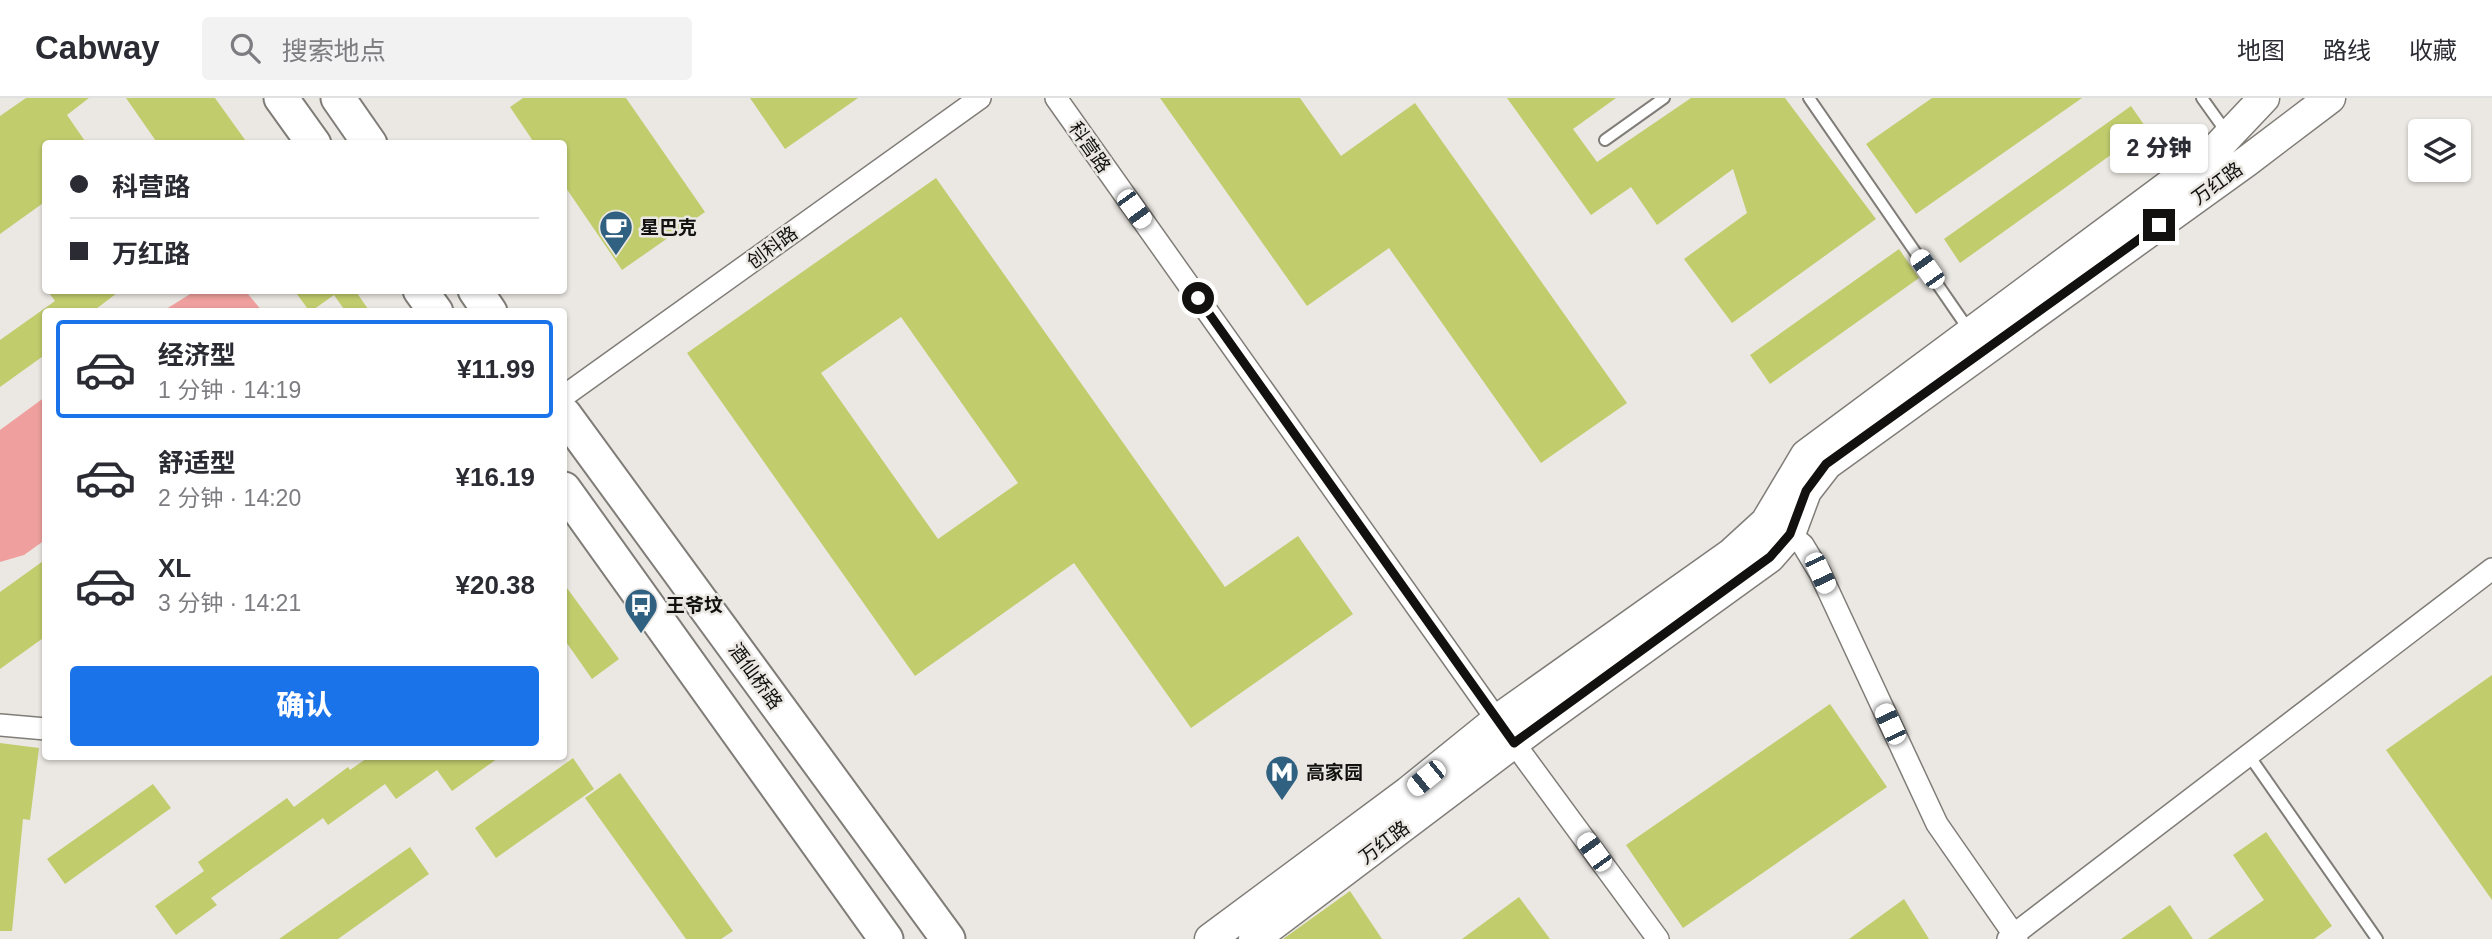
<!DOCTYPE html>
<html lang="zh">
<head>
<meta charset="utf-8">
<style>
	:root { --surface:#fff; --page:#f2f2f3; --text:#2b2b33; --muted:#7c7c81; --line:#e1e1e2; --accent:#1a73e8 }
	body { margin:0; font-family:Helvetica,"Noto Sans SC",sans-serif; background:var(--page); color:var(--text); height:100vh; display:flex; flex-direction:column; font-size:26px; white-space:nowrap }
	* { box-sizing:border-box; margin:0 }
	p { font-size:23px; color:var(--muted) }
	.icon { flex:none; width:38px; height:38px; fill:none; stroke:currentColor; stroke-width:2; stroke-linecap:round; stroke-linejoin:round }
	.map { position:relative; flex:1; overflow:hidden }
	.panel { position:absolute; left:42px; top:210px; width:525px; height:452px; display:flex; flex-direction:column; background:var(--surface); border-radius:7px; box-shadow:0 2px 5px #0004 }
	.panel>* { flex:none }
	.hud { position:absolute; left:42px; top:42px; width:525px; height:154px; border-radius:7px; box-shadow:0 2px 5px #0004; display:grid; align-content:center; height:154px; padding:0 28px; background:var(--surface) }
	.controls { position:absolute; left:2408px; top:21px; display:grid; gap:14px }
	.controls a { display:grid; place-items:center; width:63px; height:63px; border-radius:7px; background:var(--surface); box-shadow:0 2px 5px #0004; font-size:35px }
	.end { position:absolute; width:32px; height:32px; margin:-16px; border:9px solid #12110f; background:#fff; box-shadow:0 0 0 4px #fff }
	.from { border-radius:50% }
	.bubble { position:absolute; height:49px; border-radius:7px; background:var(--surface); box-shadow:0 2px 5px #0004; font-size:23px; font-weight:800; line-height:49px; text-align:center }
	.car { position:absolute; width:21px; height:42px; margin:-21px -10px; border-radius:9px; box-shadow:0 0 5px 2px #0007; background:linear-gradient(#fff 24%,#345 0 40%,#fff 0 76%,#345 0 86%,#fff 0) }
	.hud b { display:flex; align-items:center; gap:24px; height:66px; font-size:26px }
	.hud b+b { border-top:2px solid var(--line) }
	.hud i { width:18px; height:18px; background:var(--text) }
	ul { padding:12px 0 0; list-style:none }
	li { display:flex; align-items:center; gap:21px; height:98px; margin:0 14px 10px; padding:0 14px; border:4px solid transparent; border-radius:7px }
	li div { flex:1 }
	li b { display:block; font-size:26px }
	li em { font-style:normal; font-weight:800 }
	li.current { border-color:var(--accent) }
	li>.icon { width:63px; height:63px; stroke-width:1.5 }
	.cta { display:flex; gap:14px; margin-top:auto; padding:14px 28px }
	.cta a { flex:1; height:80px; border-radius:7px; background:var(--accent); color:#fff; font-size:28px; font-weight:800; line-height:80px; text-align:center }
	header { display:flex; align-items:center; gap:42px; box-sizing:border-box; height:98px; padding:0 35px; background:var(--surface); border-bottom:2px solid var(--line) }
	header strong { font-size:33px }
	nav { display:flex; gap:38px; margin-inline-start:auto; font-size:24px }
	.search { width:490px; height:63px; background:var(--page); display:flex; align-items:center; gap:18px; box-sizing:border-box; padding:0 24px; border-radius:7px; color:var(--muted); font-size:26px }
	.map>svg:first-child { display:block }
	.green { fill:#efa09e }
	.building { fill:#c1cc6d; fill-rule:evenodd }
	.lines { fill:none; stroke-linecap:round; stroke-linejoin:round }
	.lane-casing { stroke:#807d78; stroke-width:14 }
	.street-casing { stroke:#807d78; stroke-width:24 }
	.secondary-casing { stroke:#807d78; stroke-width:33 }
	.primary-casing { stroke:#807d78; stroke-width:37 }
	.lane { stroke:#fff; stroke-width:10 }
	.street { stroke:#fff; stroke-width:21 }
	.secondary { stroke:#fff; stroke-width:30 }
	.primary { stroke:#fff; stroke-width:33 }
	.route { stroke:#12110f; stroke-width:9 }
	.labels { text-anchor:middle; stroke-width:5; stroke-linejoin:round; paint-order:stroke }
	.street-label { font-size:19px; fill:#12110f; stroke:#ebe8e3 }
	.poi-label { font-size:19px; font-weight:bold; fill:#12110f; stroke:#ebe8e3; text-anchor:start }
</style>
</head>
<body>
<header>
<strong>Cabway</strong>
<div class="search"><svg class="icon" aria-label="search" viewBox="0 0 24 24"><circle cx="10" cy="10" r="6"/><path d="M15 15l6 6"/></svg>搜索地点</div>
<nav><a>地图</a><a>路线</a><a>收藏</a></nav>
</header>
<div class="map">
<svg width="2492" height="841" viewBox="0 0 2492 841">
	<rect width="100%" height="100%" fill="#ebe8e3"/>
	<path class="green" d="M195,193H239L248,196L262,213H163Z
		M45,299V442L24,457L0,464V332Z"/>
	<path class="building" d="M26,0H89L67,17L87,46H46V103L0,136V18Z
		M126,0H215L248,46H158Z
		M523,0H626L705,114L622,172L564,87V46H535L510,9Z
		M750,0H858L785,51Z
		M1160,0H1300L1341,58L1415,5L1627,305L1541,365L1389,150L1307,208Z
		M1507,0H1616L1573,31L1597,64L1691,0H1785L1876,121L1732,225L1684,161L1747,115L1733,71L1657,127L1631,89L1591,117Z
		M1932,0H2082L1916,116L1866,46Z
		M2131,8L2147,31L1960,165L1944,141Z
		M936,80L1225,489L1298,438L1353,516L1191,630L1074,465L915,578L687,255ZM901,219L1018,385L938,441L821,275Z
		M1899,151L1919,180L1770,286L1750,257Z
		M47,192H121L92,214H46V256L0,289V242L55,203Z
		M294,192H355L370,214H346L334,197L310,214Z
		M46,461V538L0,571V494Z
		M564,486L619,561L592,581L564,541Z
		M2492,577V802L2386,652Z
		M1830,606L1887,689L1683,830L1626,747Z
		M0,645L39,650L30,722L23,721L12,833H0Z
		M370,658H501L452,693L437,672L396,701L385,686L328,727L323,720L211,800L217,807L176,837L155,808L204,773L198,764L287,700L294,709L348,669L350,672Z
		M573,660L594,691L496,760L475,730Z
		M620,675L733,833L721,841H686L585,700Z
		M153,686L171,710L65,786L47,761Z
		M2266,734L2332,828L2314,841H2208L2264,802L2233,757Z
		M410,749L429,776L338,841H279Z
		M1350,793L1382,841H1283Z
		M1519,799L1550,841H1462Z
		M1904,801L1929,841H1849Z
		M2170,807L2193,841H2121Z"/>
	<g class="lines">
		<g class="lane-casing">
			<path id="lane" d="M1809,0L1969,232
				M2202,0L2227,35
				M1605,42L1664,0
				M2248,656L2377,841"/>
		</g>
		<g class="street-casing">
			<path id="street" d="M1056,0L1497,622L1658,841
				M564,298L980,0
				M1790,436L1803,447L1820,475L1937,726L2017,841
				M0,627L46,631
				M2008,841L2492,471"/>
		</g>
		<g class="secondary-casing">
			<path id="secondary" d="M1210,841L1408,694L1497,622L1731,456L1766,424L1806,357L2210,57L2264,0
				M1254,841L1536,628L1770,459L1790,436L1806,393L1827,366L2247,63L2330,0"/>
		</g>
		<g class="primary-casing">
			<path id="primary" d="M281,0L314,46
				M338,0L370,46
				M420,192L436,214
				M475,192L490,214
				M564,316L948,841
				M564,391L886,841"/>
		</g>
		<use href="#lane" class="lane"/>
		<use href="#street" class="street"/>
		<use href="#secondary" class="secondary"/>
		<use href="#primary" class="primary"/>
	</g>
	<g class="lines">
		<path class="route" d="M1198,200L1514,645L1770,459L1790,436L1806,393L1826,366L2159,127"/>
	</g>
	<defs>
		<g id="cafe-pin" transform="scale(1.75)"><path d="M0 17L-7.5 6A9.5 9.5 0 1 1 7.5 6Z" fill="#316180" stroke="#ebe8e3"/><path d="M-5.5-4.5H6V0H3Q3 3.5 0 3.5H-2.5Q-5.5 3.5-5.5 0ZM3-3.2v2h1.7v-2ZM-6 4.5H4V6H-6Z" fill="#fff"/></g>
		<g id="bus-pin" transform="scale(1.75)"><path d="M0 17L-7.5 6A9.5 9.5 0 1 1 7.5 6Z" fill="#316180" stroke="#ebe8e3"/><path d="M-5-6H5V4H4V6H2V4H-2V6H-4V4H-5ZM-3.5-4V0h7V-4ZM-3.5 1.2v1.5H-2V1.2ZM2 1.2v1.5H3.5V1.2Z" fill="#fff"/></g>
		<g id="metro-pin" transform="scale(1.75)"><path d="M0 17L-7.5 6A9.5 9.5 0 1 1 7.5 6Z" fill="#316180" stroke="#ebe8e3"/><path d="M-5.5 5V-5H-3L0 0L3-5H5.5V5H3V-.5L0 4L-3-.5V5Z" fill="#fff"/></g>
	</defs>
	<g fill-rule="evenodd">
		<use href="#cafe-pin" x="616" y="129"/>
		<use href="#bus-pin" x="641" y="507"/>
		<use href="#metro-pin" x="1282" y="674"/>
	</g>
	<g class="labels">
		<g class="street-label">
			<text transform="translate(1090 49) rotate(55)" y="7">科营路</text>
			<text transform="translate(2217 85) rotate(-36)" y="7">万红路</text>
			<text transform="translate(772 149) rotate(-36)" y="7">创科路</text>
			<text transform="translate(756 578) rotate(54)" y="7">酒仙桥路</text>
			<text transform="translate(1384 744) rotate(-37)" y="7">万红路</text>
		</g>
		<g class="poi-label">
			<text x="640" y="136">星巴克</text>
			<text x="666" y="514">王爷坟</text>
			<text x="1306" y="681">高家园</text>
		</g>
	</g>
</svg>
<div class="controls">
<a><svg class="icon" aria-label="layers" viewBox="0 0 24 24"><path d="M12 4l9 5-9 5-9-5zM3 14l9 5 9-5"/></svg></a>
</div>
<i class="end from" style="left:1198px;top:200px"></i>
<i class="end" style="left:2159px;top:127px"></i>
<div class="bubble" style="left:2110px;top:26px;width:98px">2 分钟</div>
<i class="car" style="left:1134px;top:111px;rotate:144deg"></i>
<i class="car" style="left:1927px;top:171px;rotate:325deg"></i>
<i class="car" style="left:1820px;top:475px;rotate:155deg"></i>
<i class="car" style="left:1890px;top:626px;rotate:335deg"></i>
<i class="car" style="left:1426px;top:680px;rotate:231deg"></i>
<i class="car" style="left:1594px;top:754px;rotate:324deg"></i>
<div class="hud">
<b><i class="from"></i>科营路</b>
<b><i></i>万红路</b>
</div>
<section class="panel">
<ul>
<li class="current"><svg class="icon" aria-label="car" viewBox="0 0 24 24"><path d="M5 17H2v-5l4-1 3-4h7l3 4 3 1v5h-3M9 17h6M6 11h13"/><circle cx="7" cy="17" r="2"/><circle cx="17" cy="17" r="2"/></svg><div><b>经济型</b><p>1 分钟 · 14:19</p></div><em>¥11.99</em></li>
<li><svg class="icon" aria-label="car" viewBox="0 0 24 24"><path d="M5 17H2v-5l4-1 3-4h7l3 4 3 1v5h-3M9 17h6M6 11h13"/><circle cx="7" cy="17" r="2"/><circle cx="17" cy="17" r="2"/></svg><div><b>舒适型</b><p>2 分钟 · 14:20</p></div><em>¥16.19</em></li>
<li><svg class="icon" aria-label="car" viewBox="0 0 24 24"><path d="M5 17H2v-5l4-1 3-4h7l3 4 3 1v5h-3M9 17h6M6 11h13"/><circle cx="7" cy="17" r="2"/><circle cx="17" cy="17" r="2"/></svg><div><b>XL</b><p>3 分钟 · 14:21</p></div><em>¥20.38</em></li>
</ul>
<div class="cta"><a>确认</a></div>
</section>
</div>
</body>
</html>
